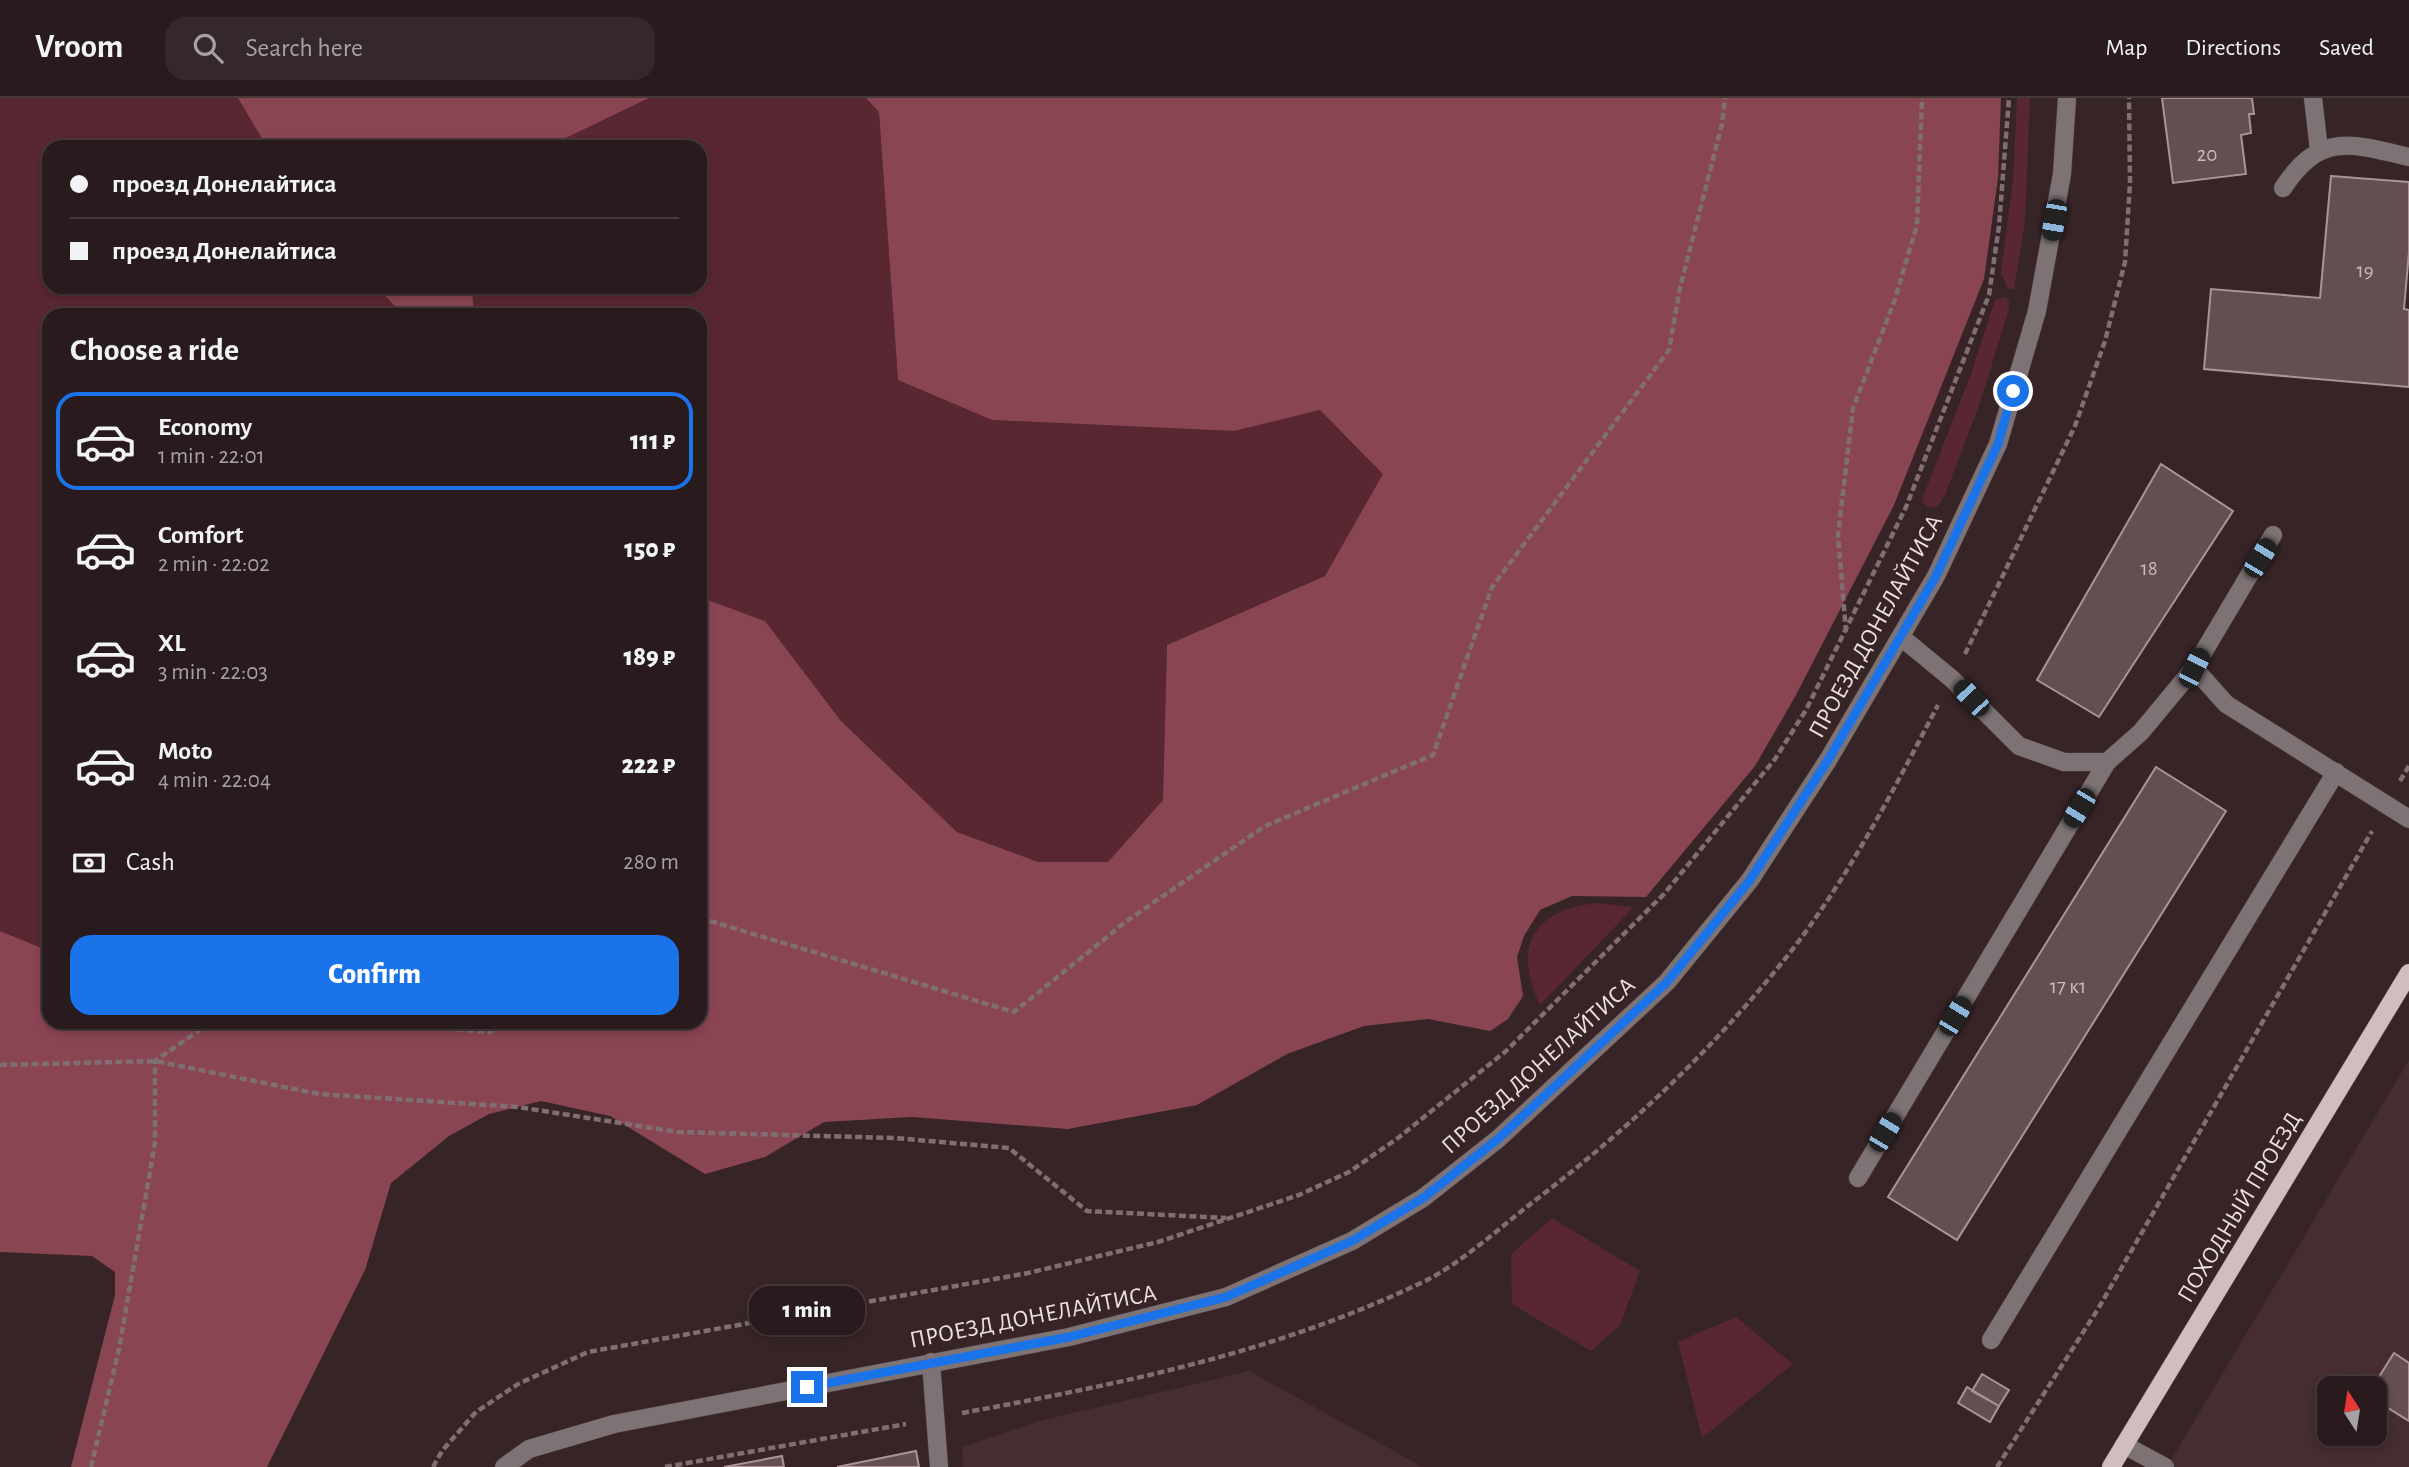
<!DOCTYPE html>
<html lang="en">
<head>
<meta charset="utf-8">
<style>
	:root { --surface:#291b1d; --page:#35282a; --text:#f1f3f6; --muted:#a5a1a4; --line:#45393b; --accent:#1a73e8 }
	body { margin:0; font-family:"Alegreya Sans",sans-serif; background:var(--page); color:var(--text); height:100vh; display:flex; flex-direction:column; font-size:26px; white-space:nowrap }
	* { box-sizing:border-box; margin:0 }
	p { font-size:23px; color:var(--muted) }
	.icon { flex:none; width:38px; height:38px; fill:none; stroke:currentColor; stroke-width:2; stroke-linecap:round; stroke-linejoin:round }
	.map { position:relative; flex:1; overflow:hidden }
	.side { position:absolute; left:42px; top:210px; width:665px; height:721px; display:flex; flex-direction:column; background:var(--surface); border-radius:21px; box-shadow:0 4px 10px #0003,0 0 0 2px var(--line) }
	.side>* { flex:none }
	.hud { position:absolute; left:42px; top:42px; width:665px; height:154px; border-radius:21px; box-shadow:0 4px 10px #0003,0 0 0 2px var(--line); display:grid; align-content:center; height:154px; padding:0 28px; background:var(--surface) }
	.needle { width:46px; rotate:348deg }
	.tools { position:absolute; left:2317px; top:1278px; display:grid; gap:14px }
	.tools a { display:grid; place-items:center; width:70px; height:70px; border-radius:14px; background:var(--surface); box-shadow:0 4px 10px #0003,0 0 0 2px var(--line); font-size:35px }
	.end { position:absolute; width:32px; height:32px; margin:-16px; border:9px solid #1a73e8; background:#fff; box-shadow:0 0 0 4px #fff }
	.from { border-radius:50% }
	.bubble { position:absolute; height:49px; border-radius:21px; background:var(--surface); box-shadow:0 4px 10px #0003,0 0 0 2px var(--line); font-size:23px; font-weight:800; line-height:49px; text-align:center }
	.car { position:absolute; width:21px; height:42px; margin:-21px -10px; border-radius:9px; box-shadow:0 0 5px 2px #0007; background:linear-gradient(#222 24%,#8ab4d8 0 40%,#222 0 76%,#8ab4d8 0 86%,#222 0) }
	.hud b { display:flex; align-items:center; gap:24px; height:66px; font-size:26px }
	.hud b+b { border-top:2px solid var(--line) }
	.hud i { width:18px; height:18px; background:var(--text) }
	ul { padding:0; list-style:none }
	li { display:flex; align-items:center; gap:21px; height:98px; margin:0 14px 10px; padding:0 14px; border:4px solid transparent; border-radius:21px }
	li div { flex:1 }
	li b { display:block; font-size:26px }
	li em { font-style:normal; font-weight:800 }
	li.selected { border-color:var(--accent) }
	li>.icon { width:63px; height:63px; stroke-width:1.5 }
	h2 { padding:0 28px; font-size:32px; line-height:84px }
	.pay { display:flex; align-items:center; gap:18px; height:77px; padding:0 28px; font-size:26px }
	.pay p { margin-inline-start:auto }
	.cta { display:flex; gap:14px; margin-top:auto; padding:14px 28px }
	.cta a { flex:1; height:80px; border-radius:21px; background:var(--accent); color:#fff; font-size:28px; font-weight:800; line-height:80px; text-align:center }
	header { display:flex; align-items:center; gap:42px; box-sizing:border-box; height:98px; padding:0 35px; background:var(--surface); border-bottom:2px solid var(--line) }
	header strong { font-size:33px }
	nav { display:flex; gap:38px; margin-inline-start:auto; font-size:24px }
	.search { width:490px; height:63px; background:var(--page); display:flex; align-items:center; gap:18px; box-sizing:border-box; padding:0 24px; border-radius:21px; color:var(--muted); font-size:26px }
	.map>svg:first-child { display:block }
	.built { fill:#452d31; fill-rule:evenodd }
	.green { fill:#592732 }
	.forest { fill:#8a4553 }
	.building { fill:#634e51; stroke:#ab9396; stroke-width:2 }
	.lines { fill:none; stroke-linecap:round; stroke-linejoin:round }
	.minor-casing { stroke:#544245; stroke-width:19 }
	.major-casing { stroke:#544245; stroke-width:19 }
	.path { stroke:#806f72; stroke-width:4.5; stroke-dasharray:7 3.5; stroke-linecap:butt }
	.minor { stroke:#7d7374; stroke-width:18 }
	.major { stroke:#d1bcbf; stroke-width:18 }
	.route { stroke:#1a73e8; stroke-width:9 }
	.labels { text-anchor:middle; stroke-width:5; stroke-linejoin:round; paint-order:stroke }
	.number-label { font-size:21px; fill:#cabcbe }
	.street-label { font-size:24px; fill:#ede0e2; stroke:#372427 }
</style>
</head>
<body>
<header>
<strong>Vroom</strong>
<div class="search"><svg class="icon" aria-label="search" viewBox="0 0 24 24"><circle cx="10" cy="10" r="6"/><path d="M15 15l6 6"/></svg>Search here</div>
<nav><a>Map</a><a>Directions</a><a>Saved</a></nav>
</header>
<div class="map">
<svg width="2409" height="1369" viewBox="0 0 2409 1369">
	<rect width="100%" height="100%" fill="#372427"/>
	<path class="built" d="M2409,962V1369H2167ZM2329,1290H2375V1335H2329Z
		M1249,1273L1423,1369H963L962,1349L1040,1323Z"/>
	<path class="green" d="M0,0H238L267,49H49V189H377L401,215L408,217H49V853L0,833Z
		M649,0H866L879,14L898,282L992,322L1234,333L1320,312L1384,376L1325,478L1167,547L1163,702L1108,764H1038L957,734L841,623L765,523L700,499V217H474L472,189H700V49H547Z
		M2017,0H2030L2025,123L2016,179L2014,191H2008L2001,174L2013,83Z
		M2004,199L2009,202V211L1980,305L1945,397L1938,408L1929,410L1922,404L1924,396L1971,276L1995,202Z
		M1598,805L1634,809L1540,907C1512,847 1533,812 1598,805Z
		M1552,1120L1640,1173L1620,1227L1591,1253L1512,1206L1511,1156Z
		M1736,1219L1793,1266L1702,1340L1678,1244Z"/>
	<path class="forest" d="M238,0H649L547,49H267Z
		M866,0H2001L1998,80L1984,181L1894,407L1796,597L1755,668L1646,799L1572,798L1540,812L1524,838L1517,859L1523,898L1508,921L1490,933L1428,921L1364,928L1287,956L1197,1007L1068,1031L912,1019L824,1024L765,1059L705,1076L610,1018L541,1003L489,1016L449,1038L391,1085L365,1172L267,1369H71L115,1197V1174L92,1158L0,1154V833L49,853V924H700V499L765,523L841,623L957,734L1038,764H1108L1163,702L1167,547L1325,478L1383,376L1320,312L1234,333L992,322L898,282L879,14Z
		M377,189H472L474,217L401,215Z"/>
	<path class="building" d="M2162,0H2252L2254,16H2249L2251,35L2241,37L2246,76L2173,85Z
		M2331,78L2409,84V154L2404,211L2409,212V289L2204,271L2211,191L2320,200Z
		M2161,366L2233,413L2099,619L2037,582Z
		M2156,669L2226,713L1957,1142L1888,1099Z
		M2394,1255L2409,1265V1323L2375,1302V1290H2372Z
		M1982,1276L2009,1292L1999,1308L1972,1293Z
		M1967,1289L1999,1308L1990,1324L1958,1305Z
		M916,1353L919,1369H837Z
		M782,1358L784,1369H724Z"/>
	<g class="lines">
		<g class="minor-casing">
			<path id="minor" d="M2313,0L2319,52
				M2283,90C2320,34 2350,45 2409,59
				M1901,539L1952,581L2019,648L2064,664H2107L2141,634L2194,570L2273,437
				M2194,570L2226,606L2409,721
				M1858,1080L2107,664
				M1991,1242L2336,674
				M931,1264L939,1369
				M2124,1347L2165,1369
				M504,1369L529,1351L614,1326L1069,1239L1226,1199L1352,1143L1423,1100L1498,1041L1667,884L1750,782L1828,662L1936,478L1998,346L2037,213L2062,76L2067,0"/>
		</g>
		<g class="major-casing">
			<path id="major" d="M2111,1369L2409,875"/>
		</g>
		<path class="path" d="M1846,534L1838,437L1853,310L1894,204L1917,127L1922,0
			M1965,556L2075,328L2105,243L2125,164L2130,85L2129,0
			M2400,683L2409,668
			M700,820L1014,914L1128,822L1265,728L1433,657L1492,489L1669,252L1680,190L1722,26L1725,0
			M362,924L490,934L503,924
			M0,967L155,963L319,996L518,1009L678,1034L895,1040L1009,1050L1087,1113L1226,1120
			M962,1315C1124,1285 1276,1255 1425,1183C1460,1166 1502,1128 1533,1104C1630,1030 1716,949 1792,852C1850,777 1894,691 1938,607
			M91,1369L119,1251L155,1045V963L211,924
			M433,1369L442,1353L476,1314L518,1286L588,1254L1028,1175L1158,1144L1299,1097L1349,1074L1398,1040L1506,953L1664,796L1775,661L1806,612L1906,409L1989,197L1999,128L2009,0
			M665,1369L906,1326
			M1997,1369L2098,1211L2372,733"/>
		<use href="#minor" class="minor"/>
		<use href="#major" class="major"/>
	</g>
	<g class="lines">
		<path class="route" d="M807,1289L1069,1239L1226,1199L1352,1143L1423,1100L1498,1041L1667,884L1750,782L1828,662L1936,478L1998,346L2013,293"/>
	</g>
	<g class="labels">
		<g class="number-label">
			<text x="2207" y="63">20</text>
			<text x="2365" y="179">19</text>
			<text x="2149" y="477">18</text>
			<text x="2068" y="895">17 к1</text>
		</g>
		<g class="street-label">
			<text transform="translate(1875 528) rotate(-61)" y="8">ПРОЕЗД ДОНЕЛАЙТИСА</text>
			<text transform="translate(1538 967) rotate(-42)" y="8">ПРОЕЗД ДОНЕЛАЙТИСА</text>
			<text transform="translate(2239 1109) rotate(-59)" y="8">ПОХОДНЫЙ ПРОЕЗД</text>
			<text transform="translate(1033 1218) rotate(-11)" y="8">ПРОЕЗД ДОНЕЛАЙТИСА</text>
		</g>
	</g>
</svg>
<div class="tools">
<a><svg class="needle" viewBox="-14 -14 28 28"><path d="M0-13l5 13h-10z" fill="#e53935"/><path d="M0 13l5-13h-10z" fill="#a5a1a4"/></svg></a>
</div>
<i class="end from" style="left:2013px;top:293px"></i>
<i class="end" style="left:807px;top:1289px"></i>
<div class="bubble" style="left:749px;top:1188px;width:116px">1 min</div>
<i class="car" style="left:2054px;top:122px;rotate:190deg"></i>
<i class="car" style="left:2260px;top:460px;rotate:31deg"></i>
<i class="car" style="left:2194px;top:570px;rotate:27deg"></i>
<i class="car" style="left:1971px;top:600px;rotate:317deg"></i>
<i class="car" style="left:2079px;top:710px;rotate:211deg"></i>
<i class="car" style="left:1955px;top:918px;rotate:31deg"></i>
<i class="car" style="left:1885px;top:1034px;rotate:31deg"></i>
<div class="hud">
<b><i class="from"></i>проезд Донелайтиса</b>
<b><i></i>проезд Донелайтиса</b>
</div>
<section class="side">
<h2>Choose a ride</h2>
<ul>
<li class="selected"><svg class="icon" aria-label="car" viewBox="0 0 24 24"><path d="M5 17H2v-5l4-1 3-4h7l3 4 3 1v5h-3M9 17h6M6 11h13"/><circle cx="7" cy="17" r="2"/><circle cx="17" cy="17" r="2"/></svg><div><b>Economy</b><p>1 min · 22:01</p></div><em>111 ₽</em></li>
<li><svg class="icon" aria-label="car" viewBox="0 0 24 24"><path d="M5 17H2v-5l4-1 3-4h7l3 4 3 1v5h-3M9 17h6M6 11h13"/><circle cx="7" cy="17" r="2"/><circle cx="17" cy="17" r="2"/></svg><div><b>Comfort</b><p>2 min · 22:02</p></div><em>150 ₽</em></li>
<li><svg class="icon" aria-label="car" viewBox="0 0 24 24"><path d="M5 17H2v-5l4-1 3-4h7l3 4 3 1v5h-3M9 17h6M6 11h13"/><circle cx="7" cy="17" r="2"/><circle cx="17" cy="17" r="2"/></svg><div><b>XL</b><p>3 min · 22:03</p></div><em>189 ₽</em></li>
<li><svg class="icon" aria-label="car" viewBox="0 0 24 24"><path d="M5 17H2v-5l4-1 3-4h7l3 4 3 1v5h-3M9 17h6M6 11h13"/><circle cx="7" cy="17" r="2"/><circle cx="17" cy="17" r="2"/></svg><div><b>Moto</b><p>4 min · 22:04</p></div><em>222 ₽</em></li>
</ul>
<div class="pay"><svg class="icon" aria-label="cash" viewBox="0 0 24 24"><path d="M3 7h18v10H3z"/><circle cx="12" cy="12" r="2"/></svg>Cash<p>280 m</p></div>
<div class="cta"><a>Confirm</a></div>
</section>
</div>
</body>
</html>
